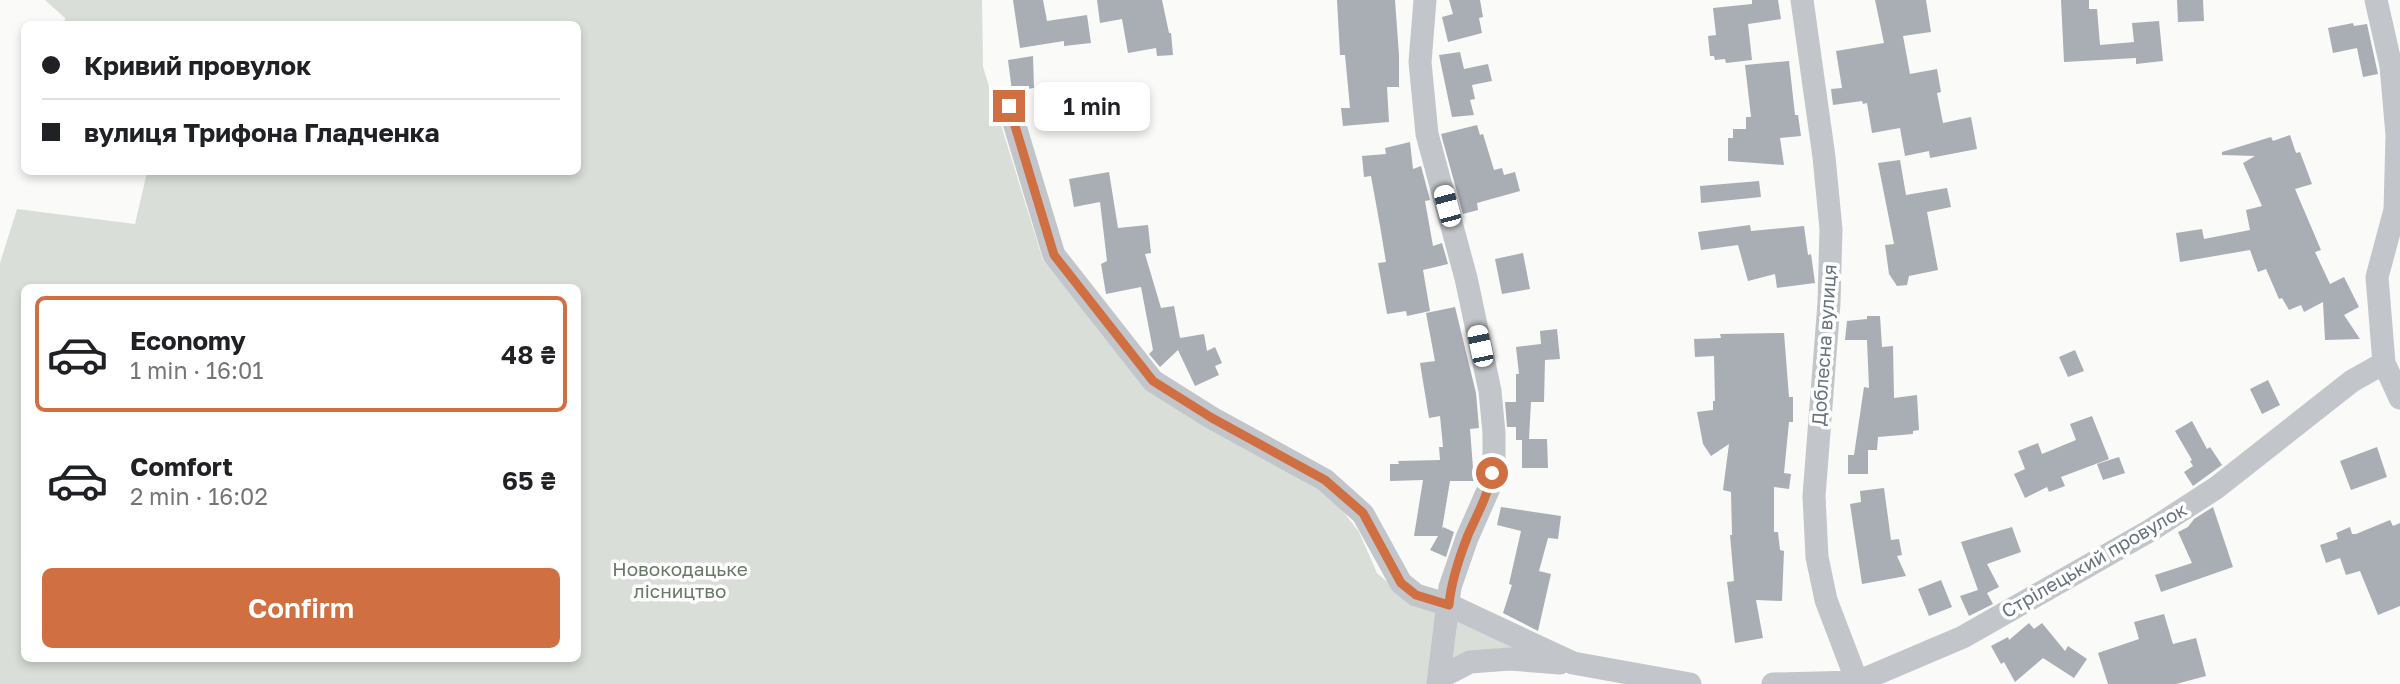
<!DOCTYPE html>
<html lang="en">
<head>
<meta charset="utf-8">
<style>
	:root { --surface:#fff; --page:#f2f2f2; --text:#202124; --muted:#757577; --line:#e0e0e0; --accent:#cf6f42 }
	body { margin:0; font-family:"Golos Text",sans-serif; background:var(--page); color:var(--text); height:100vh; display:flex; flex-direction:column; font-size:26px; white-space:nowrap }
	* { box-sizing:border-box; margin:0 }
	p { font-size:23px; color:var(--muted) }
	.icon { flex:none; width:38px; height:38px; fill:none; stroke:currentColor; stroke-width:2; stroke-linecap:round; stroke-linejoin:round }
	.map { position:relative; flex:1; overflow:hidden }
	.details { position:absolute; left:21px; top:284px; width:560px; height:378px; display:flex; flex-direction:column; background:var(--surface); border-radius:10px; box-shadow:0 4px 10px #0003 }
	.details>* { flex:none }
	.banner { position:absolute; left:21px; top:21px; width:560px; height:154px; border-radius:10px; box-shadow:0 4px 10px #0003; display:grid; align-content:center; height:154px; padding:0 21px; background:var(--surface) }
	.end { position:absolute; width:32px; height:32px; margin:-16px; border:9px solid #cf6f42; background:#fff; box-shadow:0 0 0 4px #fff }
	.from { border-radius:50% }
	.bubble { position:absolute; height:49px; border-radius:10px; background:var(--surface); box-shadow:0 4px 10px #0003; font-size:23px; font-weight:600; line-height:49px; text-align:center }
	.car { position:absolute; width:21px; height:42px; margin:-21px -10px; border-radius:9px; box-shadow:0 0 5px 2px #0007; background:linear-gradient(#fff 24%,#345 0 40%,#fff 0 76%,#345 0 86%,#fff 0) }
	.banner b { display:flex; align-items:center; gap:24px; height:66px; font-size:26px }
	.banner b+b { border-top:2px solid var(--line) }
	.banner i { width:18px; height:18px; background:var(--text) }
	ul { padding:12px 0 0; list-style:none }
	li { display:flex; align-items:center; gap:21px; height:116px; margin:0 14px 10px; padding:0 7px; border:4px solid transparent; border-radius:10px }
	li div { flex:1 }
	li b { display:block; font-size:26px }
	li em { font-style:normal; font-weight:600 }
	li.current { border-color:var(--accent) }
	li>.icon { width:63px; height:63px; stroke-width:1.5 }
	.primary-button { display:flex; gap:14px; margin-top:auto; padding:14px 21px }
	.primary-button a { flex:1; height:80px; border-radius:10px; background:var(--accent); color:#fff; font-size:28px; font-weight:600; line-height:80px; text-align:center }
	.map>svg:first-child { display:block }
	.green { fill:#d9ded8; fill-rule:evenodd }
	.building { fill:#a8aeb4 }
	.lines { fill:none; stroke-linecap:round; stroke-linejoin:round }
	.minor { stroke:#c2c5c9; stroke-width:23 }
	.route { stroke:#cf6f42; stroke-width:9 }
	.labels { text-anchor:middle; stroke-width:7; stroke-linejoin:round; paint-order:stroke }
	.street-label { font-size:19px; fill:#68737f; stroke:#fff }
	.park-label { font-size:19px; fill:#687866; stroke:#fff }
</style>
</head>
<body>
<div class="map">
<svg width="2400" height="684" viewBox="0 0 2400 684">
	<rect width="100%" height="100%" fill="#fafaf8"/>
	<path class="green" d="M45,0H982L983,67L1043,260L1147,386L1329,493L1359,532L1377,573L1411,603L1514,641L1512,654L1428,684H0V263L17,209L135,224L147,172H578V24H64L65,18ZM24,287H578V658H24Z"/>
	<path class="building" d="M1013,0H1043L1047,21L1087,15L1091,43L1064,46V41L1020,48Z
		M1097,0H1162L1169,33H1171L1173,55L1157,56L1156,48L1128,53L1122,19L1100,23Z
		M1337,0H1395L1399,55V87H1387L1389,122L1343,126L1341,108H1350L1345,55H1340Z
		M1449,0H1480L1483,17L1479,18L1482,33L1448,42L1442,17L1453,14Z
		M1752,0H1778L1781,19L1748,24L1752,60L1726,63L1725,59L1715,60L1714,56H1710L1708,36L1716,35L1713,8L1752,4Z
		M1875,0H1926L1931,32L1903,36L1910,74L1937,69L1941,92L1937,93L1943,123L1971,117L1977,149L1930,158L1929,151L1905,156L1900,128L1872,133L1867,103L1863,104L1862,101L1833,105L1831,89L1842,88L1836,51L1884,43Z
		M2061,0H2089V9H2097L2100,45L2134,42L2132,23L2159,21L2163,61L2136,64V58L2064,62Z
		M2177,0H2203L2204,21L2178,22Z
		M2353,23L2354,26L2367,24L2378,74L2363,77L2357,48L2333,53L2328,28Z
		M1460,52L1464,69L1488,64L1492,81L1472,85L1475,99L1470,100L1474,115L1452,117L1439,55Z
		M1033,56L1034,88L1012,91L1008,60Z
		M1789,61L1795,115H1798L1801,136L1780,138L1784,165L1728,161V138H1733V129H1746V117H1751L1745,65Z
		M1477,125L1480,135L1483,134L1494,170L1502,168L1504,175L1515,172L1520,191L1477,203L1478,210L1463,214L1441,134Z
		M2290,135L2296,153L2300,152L2312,184L2295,189L2321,250L2315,252L2330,284L2344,277L2359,307L2344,315L2360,339L2325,340L2323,302L2304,312L2301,305L2289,310L2282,298L2279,299L2266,269L2258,272L2250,250L2180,262L2176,233L2202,229L2204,239L2250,230L2246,210L2262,206L2243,163L2255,156L2222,155V152L2271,137L2273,141Z
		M1410,142L1413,169L1421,166L1430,200L1425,201L1433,246L1442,243L1448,264L1423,270L1430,311L1407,316L1406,311L1387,314L1378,263L1386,262L1380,226L1371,176L1364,177L1362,156L1386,154L1385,148Z
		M1900,160L1906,195L1947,188L1951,207L1927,212L1938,270L1909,276L1907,285L1897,286L1889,274L1885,245L1894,244L1878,163Z
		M1109,172L1118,228L1148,225L1151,253L1145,254L1161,308L1174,306L1180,338L1204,334L1207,351L1215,347L1222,363L1215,366L1219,375L1195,386L1178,350L1160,367L1149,354L1153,350L1141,287L1106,294L1101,264L1107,261L1100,202L1074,207L1069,179Z
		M1759,181L1761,197L1701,203L1700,186Z
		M1750,225L1751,231L1804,226L1808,255L1811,254L1815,283L1777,288L1775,274L1748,281L1738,245L1701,250L1698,232Z
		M1523,253L1530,289L1502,294L1495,259Z
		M1455,307L1476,393L1479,428L1470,429L1474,481H1450L1442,529L1443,527L1454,532L1446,557L1430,550L1438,536H1414L1423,480L1390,481V464H1399L1398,461L1440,460L1439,447H1443L1440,416L1429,418L1420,363L1435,361L1426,313Z
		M1867,316H1880L1882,347L1893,346L1894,398L1917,395L1919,430L1913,431V434L1878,437L1877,450H1868V474H1848V455H1854L1864,387L1869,388L1867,340H1845L1847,321L1867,319Z
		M1557,329L1560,359L1545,360L1544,402H1531L1529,439H1547L1548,468H1522V440H1516V427H1507L1505,402H1516V374H1519L1516,347L1541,344L1540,331Z
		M1784,333L1789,397H1793V422H1789L1784,473L1791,474L1789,489L1774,487V532H1778L1780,550L1784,551L1782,601L1756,600L1763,638L1735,643L1727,582L1734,581L1730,535H1732L1731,492L1723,490L1729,444L1711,456L1703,444L1697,412L1713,410V401H1715L1714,356L1695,357L1694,339L1721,338L1720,334Z
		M2075,350L2084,371L2068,377L2059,357Z
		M2268,380L2280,405L2262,414L2250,389Z
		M2092,416L2109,459L2061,477L2065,486L2049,492L2047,487L2025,498L2014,474L2025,469L2018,451L2038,443L2042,454L2076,440L2070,424Z
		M2192,421L2207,449L2210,447L2222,465L2193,486L2184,472L2193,466L2190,461L2192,460L2175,431Z
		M2377,447L2387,477L2351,490L2340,461Z
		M2119,457L2125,473L2103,480L2097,464Z
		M1884,488L1891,540L1899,539L1902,555L1897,556L1906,576L1862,584L1850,504L1861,502L1860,491Z
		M1501,507L1561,516L1558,539L1548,538L1539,571L1551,574L1538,631L1503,613L1512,585L1509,584L1521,531L1497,525Z
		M2213,507L2233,567L2161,592L2155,575L2192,563L2178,532L2188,527L2194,519Z
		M2390,520L2393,526L2400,523V606L2378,615L2360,571L2346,575L2340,558L2326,563L2320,545L2338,539L2336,533L2350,527L2352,534H2356Z
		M2012,527L2021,552L1987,564L1999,587L1987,593L1993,604L1969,616L1960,596L1978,590L1961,542Z
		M1941,580L1952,607L1929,616L1918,589Z
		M2164,614L2173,644L2196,638L2206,676L2176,684H2108L2098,653L2139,639L2134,622Z
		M2029,623L2034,629L2042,623L2065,651L2068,646L2087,659L2074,678L2043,658L2015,682L2004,662L2001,664L1991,646L2008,637L2009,640Z"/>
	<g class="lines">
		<path class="minor" d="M1425,0L1420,62L1427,134L1466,278L1490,391L1494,433V457L1489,488L1467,538L1450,587L1438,684
			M1802,0L1824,157L1831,229L1829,303L1814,496L1817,557L1826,600L1858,684
			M2376,0L2391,66L2397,135L2395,210L2377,277L2384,363L2400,398
			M1009,106L1054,255L1153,381L1212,418L1325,480L1363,514L1401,583L1416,595L1449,605L1573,663L1690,684
			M1441,684V677L1470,662L1510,659L1560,663
			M1773,684L1857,682L1963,637L2151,530L2216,488L2352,381L2384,363"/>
	</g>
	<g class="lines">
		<path class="route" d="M1009,106L1054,255L1153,381L1212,418L1325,480L1363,513L1401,583L1416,595L1449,605C1451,581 1459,558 1468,535C1477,515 1488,495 1492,473"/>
	</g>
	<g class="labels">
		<g class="street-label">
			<text transform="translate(1824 345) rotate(-86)" y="7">Доблесна вулиця</text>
			<text transform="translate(2094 560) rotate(-30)" y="7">Стрілецький провулок</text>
		</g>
		<g class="park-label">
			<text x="680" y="576">Новокодацьке<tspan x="680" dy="22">лісництво</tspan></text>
		</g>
	</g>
</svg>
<i class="end from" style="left:1492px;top:473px"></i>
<i class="end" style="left:1009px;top:106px"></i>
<div class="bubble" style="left:1034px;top:82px;width:116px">1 min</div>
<i class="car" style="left:1447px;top:206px;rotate:345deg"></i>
<i class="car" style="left:1480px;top:346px;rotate:348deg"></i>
<div class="banner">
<b><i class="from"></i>Кривий провулок</b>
<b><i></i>вулиця Трифона Гладченка</b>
</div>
<section class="details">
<ul>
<li class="current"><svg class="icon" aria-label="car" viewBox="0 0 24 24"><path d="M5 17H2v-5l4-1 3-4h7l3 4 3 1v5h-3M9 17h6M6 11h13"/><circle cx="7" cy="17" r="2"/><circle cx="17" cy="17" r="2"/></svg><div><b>Economy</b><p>1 min · 16:01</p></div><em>48 ₴</em></li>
<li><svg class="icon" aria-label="car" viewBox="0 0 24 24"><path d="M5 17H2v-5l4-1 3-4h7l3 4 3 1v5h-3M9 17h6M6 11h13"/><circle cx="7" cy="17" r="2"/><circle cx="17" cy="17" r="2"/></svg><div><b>Comfort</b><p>2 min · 16:02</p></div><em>65 ₴</em></li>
</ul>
<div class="primary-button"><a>Confirm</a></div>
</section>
</div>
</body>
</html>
